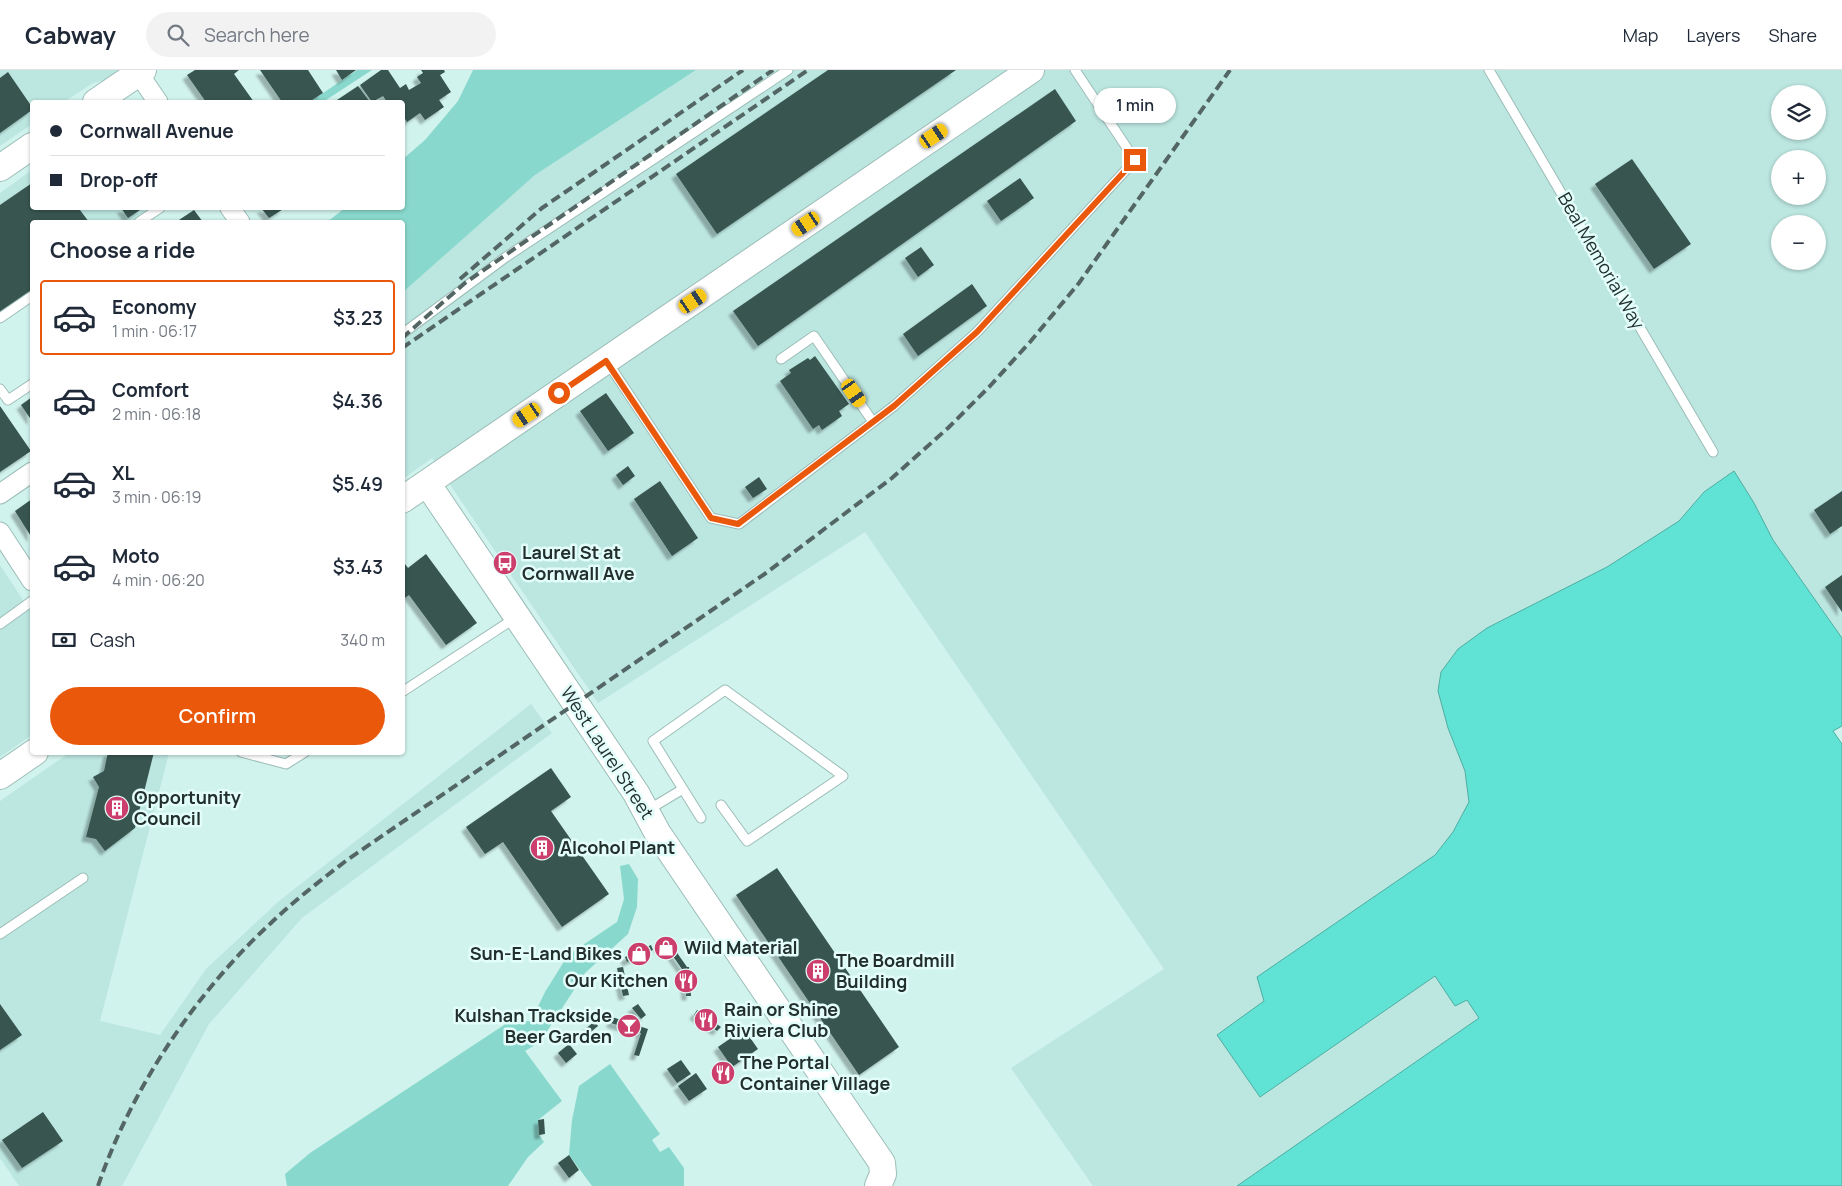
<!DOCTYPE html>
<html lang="en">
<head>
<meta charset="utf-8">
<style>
	:root { --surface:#fff; --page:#f2f2f3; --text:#1f2937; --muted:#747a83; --line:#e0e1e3; --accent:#ea580c }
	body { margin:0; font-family:Manrope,sans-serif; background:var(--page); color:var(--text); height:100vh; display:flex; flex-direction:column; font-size:19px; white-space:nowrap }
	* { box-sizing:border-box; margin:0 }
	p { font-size:16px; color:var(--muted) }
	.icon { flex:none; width:28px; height:28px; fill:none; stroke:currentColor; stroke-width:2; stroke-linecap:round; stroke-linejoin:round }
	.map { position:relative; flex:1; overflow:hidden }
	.side { position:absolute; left:30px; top:150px; width:375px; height:535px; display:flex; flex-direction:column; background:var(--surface); border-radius:5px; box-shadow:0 1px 4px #0004 }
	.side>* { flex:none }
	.top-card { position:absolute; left:30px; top:30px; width:375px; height:110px; border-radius:5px; box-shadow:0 1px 4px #0004; display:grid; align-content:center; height:110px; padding:0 20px; background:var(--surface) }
	.controls { position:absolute; left:1771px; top:15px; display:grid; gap:10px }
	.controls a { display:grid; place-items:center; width:55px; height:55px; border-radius:50%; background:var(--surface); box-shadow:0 1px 4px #0004; font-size:25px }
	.end { position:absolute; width:22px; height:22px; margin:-11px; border:6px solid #ea580c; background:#fff; box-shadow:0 0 0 2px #fff }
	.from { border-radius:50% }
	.bubble { position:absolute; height:35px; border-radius:18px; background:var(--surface); box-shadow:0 1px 4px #0004; font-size:16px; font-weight:600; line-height:35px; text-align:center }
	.car { position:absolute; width:15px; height:30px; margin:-15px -8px; border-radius:6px; box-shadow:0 0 4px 1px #0007; background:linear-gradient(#f5c518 24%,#345 0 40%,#f5c518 0 76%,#345 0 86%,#f5c518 0) }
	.top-card b { display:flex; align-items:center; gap:18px; height:48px; font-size:19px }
	.top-card b+b { border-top:1px solid var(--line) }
	.top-card i { width:12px; height:12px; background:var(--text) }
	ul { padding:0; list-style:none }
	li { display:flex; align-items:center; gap:15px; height:75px; margin:0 10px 8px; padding:0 10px; border:2px solid transparent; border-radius:5px }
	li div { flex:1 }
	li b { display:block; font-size:19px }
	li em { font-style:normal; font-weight:600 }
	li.on { border-color:var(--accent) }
	li>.icon { width:45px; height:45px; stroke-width:1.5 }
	h2 { padding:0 20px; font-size:22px; line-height:60px }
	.pay { display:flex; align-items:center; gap:12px; height:55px; padding:0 20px; font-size:19px }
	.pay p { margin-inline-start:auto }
	.button { display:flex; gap:10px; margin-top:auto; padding:10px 20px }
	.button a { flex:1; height:58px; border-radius:30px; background:var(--accent); color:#fff; font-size:20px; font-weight:600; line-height:58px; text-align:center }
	header { display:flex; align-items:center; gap:30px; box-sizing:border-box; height:70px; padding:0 25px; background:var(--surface); border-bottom:1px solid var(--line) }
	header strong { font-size:24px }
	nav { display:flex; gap:28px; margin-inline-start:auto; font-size:18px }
	.search { width:350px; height:45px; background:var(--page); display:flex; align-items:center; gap:12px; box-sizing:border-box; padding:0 18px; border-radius:28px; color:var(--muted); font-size:19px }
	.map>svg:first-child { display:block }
	.built { fill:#bce6e0; fill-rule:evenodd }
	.green { fill:#89d8cd }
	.water { fill:#60e3d4; stroke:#4dada2 }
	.building { fill:#375550; filter:url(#shadow) }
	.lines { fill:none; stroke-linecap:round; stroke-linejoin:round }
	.lane-casing { stroke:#9cbdb8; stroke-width:11 }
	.street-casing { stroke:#9cbdb8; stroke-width:21 }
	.secondary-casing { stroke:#9cbdb8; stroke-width:28 }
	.lane { stroke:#fff; stroke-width:9 }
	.street { stroke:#fff; stroke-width:19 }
	.secondary { stroke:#fff; stroke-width:26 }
	.rail { stroke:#536663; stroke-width:4; stroke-dasharray:10 5; stroke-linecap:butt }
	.route { stroke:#ea580c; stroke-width:6 }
	.labels { text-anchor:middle; stroke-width:5; stroke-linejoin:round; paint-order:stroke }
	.street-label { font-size:18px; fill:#222f2d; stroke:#e3fefa }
	.poi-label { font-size:18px; font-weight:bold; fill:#222f2d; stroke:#e3fefa; text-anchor:start }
</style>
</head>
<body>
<header>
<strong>Cabway</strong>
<div class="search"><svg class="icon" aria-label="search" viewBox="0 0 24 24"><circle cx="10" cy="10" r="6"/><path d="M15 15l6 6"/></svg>Search here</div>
<nav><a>Map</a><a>Layers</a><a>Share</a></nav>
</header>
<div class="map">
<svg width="1842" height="1116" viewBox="0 0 1842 1116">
	<defs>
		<filter id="shadow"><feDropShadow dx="-4.5" dy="4.5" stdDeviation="1" flood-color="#0004"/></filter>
	</defs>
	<rect width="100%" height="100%" fill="#d1f3ed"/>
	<path class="built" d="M0,0H122L106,15L100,11L93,13L64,32H32V54L0,76Z
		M696,0H1842V567L1773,470L1753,433L1704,422L1679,451L1607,497L1487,558L1458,579L1441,602L1448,658L1465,701L1469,732L1453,762L1435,784L1265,931L1260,1027L1435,906L1455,936L1467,930L1479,948L1237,1116H1093L1011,998L1164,899L865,462L598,633L432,388L403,409L402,222L535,105ZM1780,24H1818V61H1780ZM1780,89H1818V126H1780ZM1780,154H1818V191H1780Z
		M32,100V138H160L139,152H32V226L0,248V123Z
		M0,495L32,544V665L0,687Z
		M531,634L552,663L302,848L209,954L122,1116H19L0,1088V731L69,683H169L100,951L160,965L206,899L279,831Z"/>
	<path class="green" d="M357,0H372L323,32H310Z
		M473,0H696L535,105L403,222L402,152H327L345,138H402L403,89L425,70L458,31Z
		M629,794L638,809L637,837L628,864L585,903L540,972L525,981L562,1031L538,1050L539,1065L544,1072L528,1087L508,1116H287L285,1104L310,1083L507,953L531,951L545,922L568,885L617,852L624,829L620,796Z
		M610,994L660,1064L652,1070L660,1082L669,1077L684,1098V1116H592L569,1085L572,1050L579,1016Z"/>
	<path class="water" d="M1734,401L1754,433L1773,470L1842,568V656L1833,661L1842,674V1116H1237L1479,948L1467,930L1455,936L1435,906L1260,1027L1217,965L1264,931L1257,907L1435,785L1453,762L1469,732L1465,701L1448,658L1438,621L1441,602L1458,579L1487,558L1607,497L1679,451L1704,422Z"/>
	<path class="building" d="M195,0H239L234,4L254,32H206L187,5Z
		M260,0H308L323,23L309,32H282Z
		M336,0H356L342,10Z
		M381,0H388L400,18L406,14L409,20L421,13L417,7L423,3L421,0H444L445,2L440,5L451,22L439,30L444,37L425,50L420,43L407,52L402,44V32H387L383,26L372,32L360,15Z
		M828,0H956L717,164L676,104Z
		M8,2L32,37V40L0,63V8Z
		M358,16L370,32H334Z
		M1055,19L1076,51L758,276L733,241Z
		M1632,89L1691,174L1654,199L1595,114Z
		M1020,108L1034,128L1001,151L987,131Z
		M32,113V138H84L80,140L89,152H32V221L0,243V135Z
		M121,138H143L128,148Z
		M261,138H285L269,148Z
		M194,140L203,152H176Z
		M921,177L934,195L918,207L905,188Z
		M972,214L987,236L918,286L903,264Z
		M815,286L849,334L839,341L842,346L822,360L819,355L813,359L780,311L791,303L789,300L808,288L810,290Z
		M606,323L634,363L608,381L580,341Z
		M32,327V351L21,335Z
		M0,336L31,381L0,402Z
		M628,396L635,406L623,415L616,405Z
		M759,407L767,419L753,428L745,417Z
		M660,411L698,468L672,486L634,429Z
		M1842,421V456L1830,464L1814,440Z
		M32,429V468L15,441Z
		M426,484L477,553L446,575L409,525L402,530V490L408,498Z
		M1842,505V542L1825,517Z
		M108,682H154L135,758L105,781L96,769L86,767L99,717L93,707L104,701Z
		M551,698L571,727L551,741L609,824L562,857L503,772L485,784L466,757Z
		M777,798L899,977L859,1005L736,825Z
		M660,873L673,877L687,897H689L691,926H686L684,902L670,882L658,878Z
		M651,875L653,880L627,892L625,887Z
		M623,897L629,925L623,926L617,898Z
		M0,934L22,965L0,980Z
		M638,934L646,945L641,949L632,938Z
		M697,940L721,957L717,961L694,945Z
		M612,947L648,959L639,986L634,985L641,963L611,953Z
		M595,951L598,956L587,965L584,960Z
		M744,959L758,979L732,997L718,977Z
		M569,974L577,984L566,993L558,983Z
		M681,990L691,1004L677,1013L667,999Z
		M696,1003L707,1019L689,1031L678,1016Z
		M43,1042L63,1071L22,1098L2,1070Z
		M544,1049L545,1064L539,1065L538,1050Z
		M569,1085L579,1100L569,1108L558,1093Z"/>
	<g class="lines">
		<g class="lane-casing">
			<path id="lane" d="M1489,0L1713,382
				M139,152L160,138
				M0,248L32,226
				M402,264L506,187L788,0
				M781,289L814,266L873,352
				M608,293L711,448L739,454L894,336L977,262L1135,90L1075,0
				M0,319L8,330L32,314
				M0,554L32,531
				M402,622L515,548
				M241,682L286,694L305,682
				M648,740L683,719
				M701,748L653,671L725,620L843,706L747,771L721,735
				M0,864L83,808"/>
		</g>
		<g class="street-casing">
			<path id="street" d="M136,0L158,32
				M230,138L240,152
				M0,424L32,402
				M0,462L32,511"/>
		</g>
		<g class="secondary-casing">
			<path id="secondary" d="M96,32L143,0
				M0,98L32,76
				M427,413L636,723L657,762L882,1093L883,1104L878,1116
				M402,430L1031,0
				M0,706L35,682"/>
		</g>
		<use href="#lane" class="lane"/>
		<use href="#street" class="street"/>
		<use href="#secondary" class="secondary"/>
		<path class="rail" d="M460,209L542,138L743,0
			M402,268L465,213L773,0
			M402,278L808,0
			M98,1116C131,1019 196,922 271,853C295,830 321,810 347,790L766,503L892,408L948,358L990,316L1030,272L1079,213L1230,0"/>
	</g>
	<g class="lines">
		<path class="route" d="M559,323L606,291L711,448L738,454L894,336L977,262L1135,90"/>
	</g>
	<defs>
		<g id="bus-disc" transform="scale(1.25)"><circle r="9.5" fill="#cc3f6d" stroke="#e3fefa"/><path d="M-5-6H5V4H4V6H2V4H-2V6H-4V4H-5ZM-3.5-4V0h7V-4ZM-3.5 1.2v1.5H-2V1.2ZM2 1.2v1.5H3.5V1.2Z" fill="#fff"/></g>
		<g id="building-disc" transform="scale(1.25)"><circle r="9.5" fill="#cc3f6d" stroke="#e3fefa"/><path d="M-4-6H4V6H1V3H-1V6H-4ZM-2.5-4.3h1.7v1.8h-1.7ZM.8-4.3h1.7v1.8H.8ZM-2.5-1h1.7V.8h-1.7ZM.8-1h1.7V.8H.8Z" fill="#fff"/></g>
		<g id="shop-disc" transform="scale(1.25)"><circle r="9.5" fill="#cc3f6d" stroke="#e3fefa"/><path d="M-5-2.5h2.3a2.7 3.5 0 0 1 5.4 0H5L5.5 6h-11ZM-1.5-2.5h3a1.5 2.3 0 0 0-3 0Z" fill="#fff"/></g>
		<g id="restaurant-disc" transform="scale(1.25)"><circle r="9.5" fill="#cc3f6d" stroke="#e3fefa"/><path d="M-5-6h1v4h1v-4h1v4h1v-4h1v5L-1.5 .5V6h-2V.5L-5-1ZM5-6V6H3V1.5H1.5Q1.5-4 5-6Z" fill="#fff"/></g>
		<g id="bar-disc" transform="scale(1.25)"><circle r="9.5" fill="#cc3f6d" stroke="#e3fefa"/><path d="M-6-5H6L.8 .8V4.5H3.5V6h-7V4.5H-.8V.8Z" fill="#fff"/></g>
	</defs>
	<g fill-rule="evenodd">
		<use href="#bus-disc" x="505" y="493"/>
		<use href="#building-disc" x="117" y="738"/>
		<use href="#building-disc" x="542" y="778"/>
		<use href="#shop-disc" x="666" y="878"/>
		<use href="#shop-disc" x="639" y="884"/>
		<use href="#building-disc" x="818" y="901"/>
		<use href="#restaurant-disc" x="686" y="911"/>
		<use href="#restaurant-disc" x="706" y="950"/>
		<use href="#bar-disc" x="629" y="956"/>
		<use href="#restaurant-disc" x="723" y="1003"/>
	</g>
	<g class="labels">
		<g class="street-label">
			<text transform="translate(1601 191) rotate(60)" y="6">Beal Memorial Way</text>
			<text transform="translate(607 683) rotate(57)" y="6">West Laurel Street</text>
		</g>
		<g class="poi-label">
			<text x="522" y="489">Laurel St at<tspan x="522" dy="21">Cornwall Ave</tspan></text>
			<text x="134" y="734">Opportunity<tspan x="134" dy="21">Council</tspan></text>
			<text x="560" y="784">Alcohol Plant</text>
			<text x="684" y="884">Wild Material</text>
			<text x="622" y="890" text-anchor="end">Sun-E-Land Bikes</text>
			<text x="836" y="897">The Boardmill<tspan x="836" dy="21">Building</tspan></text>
			<text x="668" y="917" text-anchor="end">Our Kitchen</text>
			<text x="724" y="946">Rain or Shine<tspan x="724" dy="21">Riviera Club</tspan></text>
			<text x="612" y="952" text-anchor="end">Kulshan Trackside<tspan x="612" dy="21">Beer Garden</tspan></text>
			<text x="740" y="999">The Portal<tspan x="740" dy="21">Container Village</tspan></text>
		</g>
	</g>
</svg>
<div class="controls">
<a><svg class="icon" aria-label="layers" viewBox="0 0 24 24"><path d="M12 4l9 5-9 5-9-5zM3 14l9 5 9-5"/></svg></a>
<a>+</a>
<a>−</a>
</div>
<i class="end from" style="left:559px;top:323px"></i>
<i class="end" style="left:1135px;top:90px"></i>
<div class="bubble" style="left:1094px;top:18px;width:82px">1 min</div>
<i class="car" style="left:934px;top:66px;rotate:56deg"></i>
<i class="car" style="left:806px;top:154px;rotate:236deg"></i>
<i class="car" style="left:693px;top:231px;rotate:56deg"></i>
<i class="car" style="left:854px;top:323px;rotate:145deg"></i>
<i class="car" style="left:527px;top:345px;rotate:236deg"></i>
<div class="top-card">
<b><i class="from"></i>Cornwall Avenue</b>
<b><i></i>Drop-off</b>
</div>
<section class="side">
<h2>Choose a ride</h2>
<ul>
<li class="on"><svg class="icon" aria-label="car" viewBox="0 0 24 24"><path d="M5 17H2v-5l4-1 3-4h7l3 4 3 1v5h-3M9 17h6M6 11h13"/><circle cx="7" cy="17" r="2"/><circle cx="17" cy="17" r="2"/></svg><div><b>Economy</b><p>1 min · 06:17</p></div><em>$3.23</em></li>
<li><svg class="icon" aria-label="car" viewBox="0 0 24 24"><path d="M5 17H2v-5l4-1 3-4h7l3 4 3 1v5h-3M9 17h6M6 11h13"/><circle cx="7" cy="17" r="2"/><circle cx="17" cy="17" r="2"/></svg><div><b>Comfort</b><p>2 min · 06:18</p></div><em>$4.36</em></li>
<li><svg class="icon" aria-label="car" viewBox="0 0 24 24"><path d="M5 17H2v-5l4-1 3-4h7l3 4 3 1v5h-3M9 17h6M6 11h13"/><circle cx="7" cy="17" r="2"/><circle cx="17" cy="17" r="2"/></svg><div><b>XL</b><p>3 min · 06:19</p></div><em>$5.49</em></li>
<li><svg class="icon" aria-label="car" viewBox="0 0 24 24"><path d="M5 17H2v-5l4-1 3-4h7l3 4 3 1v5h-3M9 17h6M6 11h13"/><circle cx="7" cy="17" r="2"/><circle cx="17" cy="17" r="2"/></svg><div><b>Moto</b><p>4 min · 06:20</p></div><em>$3.43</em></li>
</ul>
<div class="pay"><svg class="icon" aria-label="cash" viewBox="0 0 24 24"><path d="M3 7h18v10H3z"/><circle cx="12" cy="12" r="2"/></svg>Cash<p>340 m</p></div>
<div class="button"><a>Confirm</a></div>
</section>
</div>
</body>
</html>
